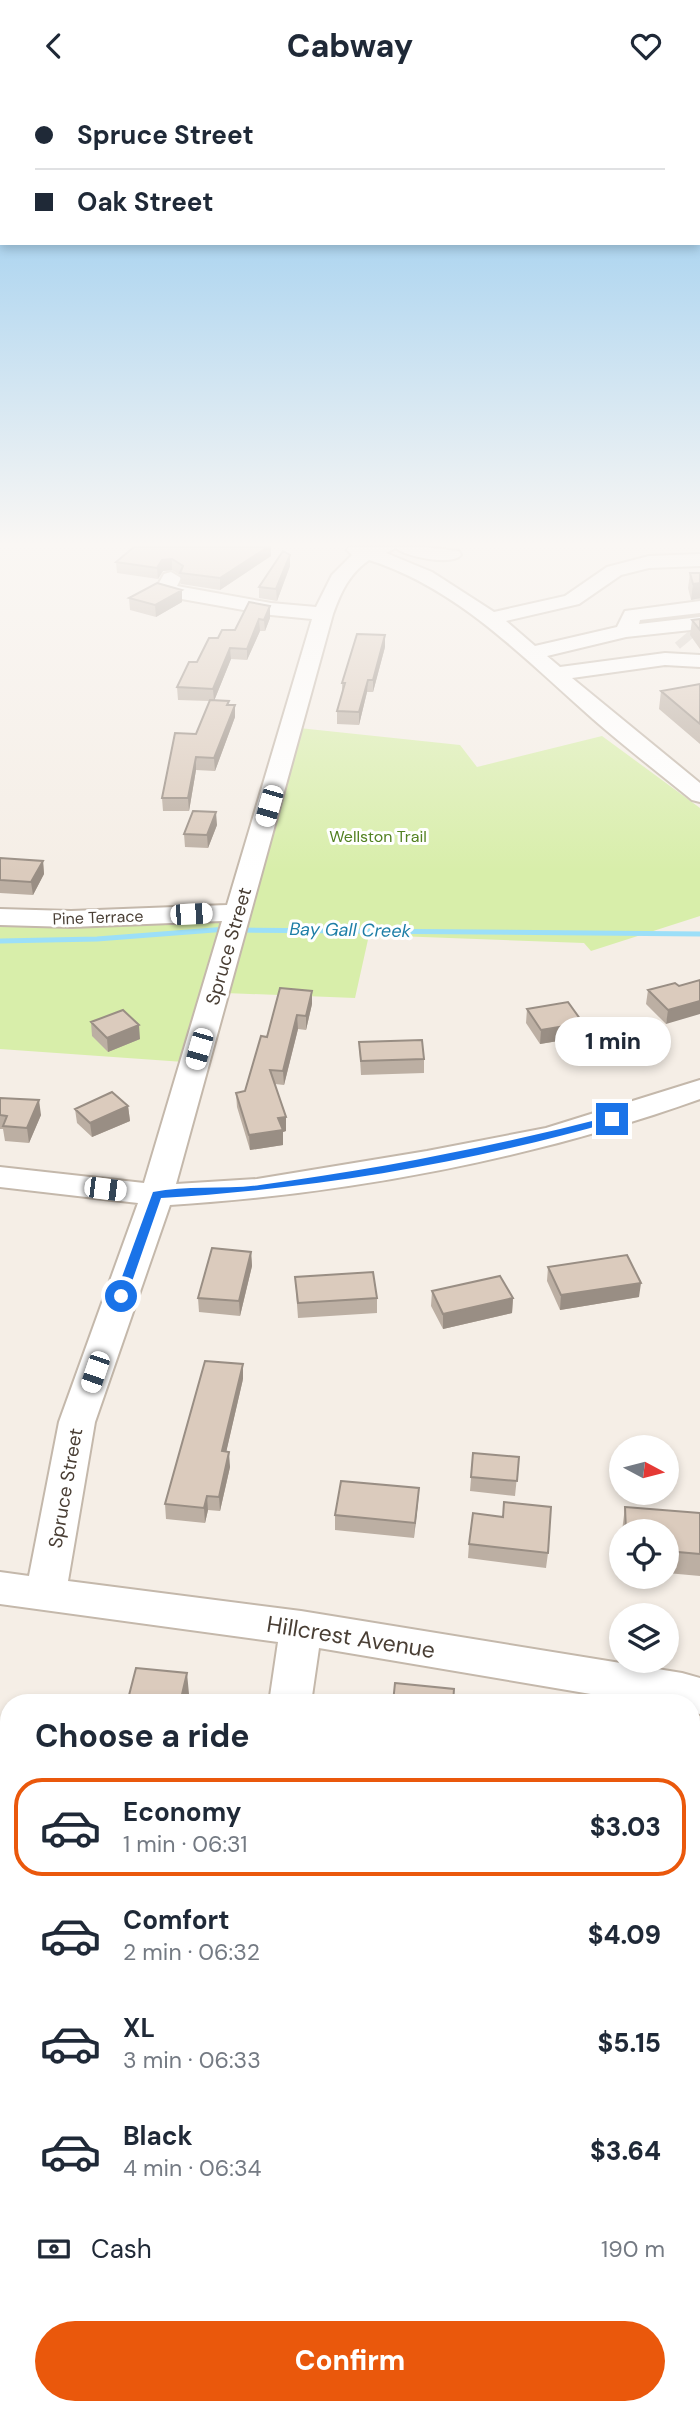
<!DOCTYPE html>
<html lang="en">
<head>
<meta charset="utf-8">
<style>
	:root { --surface:#fff; --page:#f2f2f3; --text:#1f2937; --muted:#747a83; --line:#e0e1e3; --accent:#ea580c }
	body { margin:0; font-family:"DM Sans",sans-serif; background:var(--page); color:var(--text); height:100vh; display:flex; flex-direction:column; font-size:26px; white-space:nowrap }
	* { box-sizing:border-box; margin:0 }
	p { font-size:23px; color:var(--muted) }
	.icon { flex:none; width:38px; height:38px; fill:none; stroke:currentColor; stroke-width:2; stroke-linecap:round; stroke-linejoin:round }
	.map { position:relative; flex:1; overflow:hidden }
	.drawer { position:absolute; left:0px; top:1603px; width:700px; height:721px; display:flex; flex-direction:column; background:var(--surface); border-radius:28px 28px 0 0; box-shadow:0 4px 10px #0003 }
	.drawer>* { flex:none }
	.guide { position:absolute; left:0px; top:0px; width:700px; height:154px; box-shadow:0 4px 10px #0003; display:grid; align-content:center; height:154px; padding:0 35px; background:var(--surface) }
	.needle { width:46px; rotate:97deg }
	.controls { position:absolute; left:609px; top:1344px; display:grid; gap:14px }
	.controls a { display:grid; place-items:center; width:70px; height:70px; border-radius:50%; background:var(--surface); box-shadow:0 4px 10px #0003; font-size:35px }
	.end { position:absolute; width:32px; height:32px; margin:-16px; border:9px solid #1a73e8; background:#fff; box-shadow:0 0 0 4px #fff }
	.from { border-radius:50% }
	.bubble { position:absolute; height:49px; border-radius:24px; background:var(--surface); box-shadow:0 4px 10px #0003; font-size:23px; font-weight:800; line-height:49px; text-align:center }
	.car { position:absolute; width:21px; height:42px; margin:-21px -10px; border-radius:9px; box-shadow:0 0 5px 2px #0007; background:linear-gradient(#fff 24%,#345 0 40%,#fff 0 76%,#345 0 86%,#fff 0) }
	.guide b { display:flex; align-items:center; gap:24px; height:66px; font-size:26px }
	.guide b+b { border-top:2px solid var(--line) }
	.guide i { width:18px; height:18px; background:var(--text) }
	ul { padding:0; list-style:none }
	li { display:flex; align-items:center; gap:21px; height:98px; margin:0 14px 10px; padding:0 21px; border:4px solid transparent; border-radius:28px }
	li div { flex:1 }
	li b { display:block; font-size:26px }
	li em { font-style:normal; font-weight:800 }
	li.on { border-color:var(--accent) }
	li>.icon { width:63px; height:63px; stroke-width:1.5 }
	h2 { padding:0 35px; font-size:32px; line-height:84px }
	.pay { display:flex; align-items:center; gap:18px; height:77px; padding:0 35px; font-size:26px }
	.pay p { margin-inline-start:auto }
	.cta { display:flex; gap:14px; margin-top:auto; padding:14px 35px }
	.cta a { flex:1; height:80px; border-radius:42px; background:var(--accent); color:#fff; font-size:28px; font-weight:800; line-height:80px; text-align:center }
	header { display:flex; justify-content:space-between; align-items:center; height:91px; padding:0 35px; background:var(--surface); font-size:32px; font-weight:800 }
	.map>svg:first-child { display:block }
	.green { fill:#d8eeaa }
	.lines { fill:none; stroke-linecap:round; stroke-linejoin:round }
	.stream { stroke:#9cdff8; stroke-width:5 }
	.minor-tunnel { stroke:#d3cbc2; stroke-width:21; stroke-dasharray:21 10; stroke-linecap:butt }
	.minor-casing { stroke:#c4b8ab; stroke-width:4 }
	.minor { fill:#fff; fill-rule:evenodd }
	.wall { fill:#bcafa3 }
	.shaded-wall { fill:#998e84 }
	.building { fill:#dbcbbd; stroke:#998e84; stroke-width:2 }
	.route { fill:#1a73e8 }
	.labels { text-anchor:middle; stroke-width:6; stroke-linejoin:round; paint-order:stroke }
	.far-park-label { font-size:16px; fill:#528121; stroke:#fff }
	.far-street-label { font-size:16px; fill:#493e34; stroke:#fff }
	.far-water-label { font-size:18px; font-style:italic; fill:#1f7fa7; stroke:#fff }
	.street-label { font-size:19px; fill:#493e34; stroke:#fff }
	.near-street-label { font-size:23px; fill:#493e34; stroke:#fff }
</style>
</head>
<body>
<header><svg class="icon" aria-label="back" viewBox="0 0 24 24"><path d="M15 5l-7 7 7 7"/></svg>Cabway<svg class="icon" aria-label="heart" viewBox="0 0 24 24"><path d="M12 20l-8-8c-3-5 5-10 8-4 3-6 11-1 8 4z"/></svg></header>
<div class="map">
<svg width="700" height="2324" viewBox="0 0 700 2324">
	<rect width="100%" height="100%" fill="#f5eee6"/>
	<path class="green" d="M299,637L460,654L477,676L602,645L700,717V825L591,860L584,852L369,844L355,907L225,902Z
		M232,823L184,971L0,958V829Z"/>
	<g class="lines">
		<path class="stream" d="M239,839L700,843
			M0,850L97,848L227,838"/>
		<path class="minor-tunnel" d="M683,545L688,551"/>
		<g class="minor-casing">
			<path id="minor" d="M349,456H424L459,460L461,464C452,475 406,466 396,457L386,462L432,481L494,521L565,505L607,476L649,465L700,463V475L649,477L621,484L579,513L506,530L535,555L617,536L625,520L700,510V522L640,529L639,533L700,526V538L626,546L547,565L560,576L665,562L700,564V576L665,574L572,587L700,692V711L692,709C659,682 625,656 593,628C525,568 458,497 369,469C349,483 341,501 333,523L176,1093L257,1088L427,1060L546,1037L700,989V1008C533,1068 347,1103 170,1114L95,1331L68,1490L301,1520L682,1582L700,1587V1623L691,1621V1612H644L319,1557L311,1612H269L278,1551L0,1513V1481L29,1485L59,1331L138,1112L0,1096V1076L144,1092L222,830L71,836L0,834V818L71,820L227,814L312,528L271,524L165,505L155,499L164,483L171,481L181,487L177,495L271,512L316,516L332,484L352,464L347,459Z
				M152,2315H210L208,2324H150Z"/>
		</g>
		<use href="#minor" class="minor"/>
	</g>
	<path class="wall" d="M134,456L271,465L220,499L181,493L180,484L172,479L163,480L158,488L117,482L116,471Z
		M290,464V475L277,510L259,507V496Z
		M690,482H700V508L691,509L688,497Z
		M182,499V511L156,526L130,519L129,507Z
		M249,511L270,527L265,540H260L247,569L231,568L214,610L229,614L235,626L215,680L196,679L189,720H163L162,707L196,643L210,610L178,609L177,596L218,547L235,539Z
		M700,526V558L690,544L692,529L700,528Z
		M385,556L373,601H367L359,634L337,633V620L342,601V592Z
		M700,593V653L659,618L661,600Z
		M217,734L208,757L185,756L184,743Z
		M0,767L43,770L44,783L33,804L0,802Z
		M675,892L666,933L646,913L648,899Z
		M312,913L306,939L298,938L284,994L275,993L286,1026V1040L283,1041V1054L250,1059L237,1016L236,1002L245,1000L267,946Z
		M527,918L583,932L582,946L540,953L526,932Z
		M91,931L140,948L108,961L92,945Z
		M359,951L424,968V982L361,984Z
		M0,1007L41,1024L29,1052L5,1050L3,1038H0Z
		M128,1015L130,1030L92,1046L77,1032L75,1018Z
		M251,1161L252,1175L240,1225L199,1221L198,1207Z
		M548,1176L639,1206L560,1219L547,1190Z
		M295,1186L377,1207V1222L298,1227Z
		M432,1200L513,1207L512,1222L443,1238L431,1215Z
		M243,1288L226,1361L230,1376L220,1420L208,1419L205,1432L166,1428L165,1413Z
		M473,1362L519,1366L515,1405L470,1400Z
		M419,1397L414,1447L335,1439V1424Z
		M625,1416L700,1422V1485L667,1482V1440H622Z
		M469,1453L548,1462L546,1477L468,1467Z
		M691,1666L700,1667V1774L691,1773Z
		M9,2029V2124L0,2123V2063Z"/>
	<path class="shaded-wall" d="M268,456H271V465L220,499V487Z
		M290,464V475L277,510L276,498Z
		M172,468V479L163,480L158,488L157,477L162,469Z
		M700,492V507L691,509L693,493Z
		M182,499V511L156,526L155,514Z
		M270,515V527L265,540L264,529Z
		M259,528L260,540L247,569V558Z
		M385,544V556L373,601V589Z
		M230,557L231,568L214,610L213,598Z
		M368,589L367,601L359,634V621Z
		M235,614V626L215,680L214,667Z
		M196,666V679L189,720L188,707Z
		M216,721L217,734L208,757L207,744Z
		M43,770L44,783L33,804L31,791Z
		M312,900V913L306,939V925Z
		M700,910V923L666,933L668,919Z
		M297,924L298,938L284,994L283,980Z
		M583,932L582,946L540,953L541,939Z
		M139,934L140,948L108,961L107,947Z
		M39,1009L41,1024L29,1052L27,1037Z
		M128,1015L130,1030L92,1046L90,1032Z
		M286,1026V1040L283,1041V1054L250,1059L249,1044L278,1027Z
		M251,1161L252,1175L240,1225L239,1210Z
		M641,1192L639,1206L560,1219L561,1204Z
		M513,1207L512,1222L443,1238V1223Z
		M243,1273V1288L223,1375L222,1360Z
		M229,1361L230,1376L220,1420L219,1406Z
		M419,1397L418,1412L414,1447L415,1432Z
		M207,1405L208,1419L205,1432L204,1417Z
		M187,1582L189,1603L187,1612H180Z"/>
	<path class="building" d="M134,456H268L220,487L180,482L183,475L172,468L162,469L157,477L116,471Z
		M283,460L290,464L276,498L259,496Z
		M690,482H700V492L693,493Z
		M157,492L182,499L155,514L129,507Z
		M249,511L270,515L264,529L259,528L247,558L230,557L213,598L177,596L189,571H197L209,547H218L222,539H235Z
		M700,528V539L692,529Z
		M357,543L385,544L373,589H368L359,621L337,620L345,592H342Z
		M700,593V633L661,600Z
		M210,609L229,610L227,614H235L214,667L196,666L188,707H162L175,642L196,643Z
		M193,720L216,721L207,744L184,743Z
		M0,767L43,770L31,791L0,789Z
		M700,889V910L668,919L648,899L675,892L679,895Z
		M280,897L312,900L306,925L297,924L283,980L270,979L286,1026L278,1027L283,1039L249,1044L236,1002L245,1000L261,945L267,946Z
		M568,911L583,932L541,939L527,918Z
		M123,919L139,934L107,947L91,931Z
		M422,949L424,968L361,970L359,951Z
		M112,1001L128,1015L90,1032L75,1018Z
		M0,1007L39,1009L27,1037L3,1035L7,1025L0,1024Z
		M212,1157L251,1161L239,1210L198,1207Z
		M627,1164L641,1192L561,1204L548,1176Z
		M373,1181L377,1207L298,1212L295,1186Z
		M500,1185L513,1207L443,1223L432,1200Z
		M205,1270L243,1273L222,1360L229,1361L219,1406L207,1405L204,1417L165,1413Z
		M473,1362L519,1366L517,1390L471,1386Z
		M341,1390L419,1397L415,1432L335,1424Z
		M504,1411L551,1416L548,1462L469,1453L473,1422L503,1426Z
		M625,1416L700,1422V1463L667,1460V1440H626Z
		M136,1577L187,1582L180,1612H127Z
		M395,1592L454,1598L453,1612H393Z
		M691,1666L700,1667V1753L691,1752Z
		M9,2029V2108L0,2106V2063Z
		M377,2315H436V2324H376Z"/>
	<linearGradient id="sky" x2="0" y2="1"><stop stop-color="#89c5ee"/><stop offset="0.58" stop-color="#faf7f4"/><stop offset="1" stop-color="#faf7f4" stop-opacity="0"/></linearGradient>
	<rect width="700" height="781" fill="url(#sky)"/>
	<path class="route" d="M612,1025L617,1028L615,1030C468,1072 314,1098 161,1107L127,1205L121,1209L115,1205L153,1101C187,1094 225,1099 260,1094C378,1078 496,1055 612,1025Z"/>
	<g class="labels">
		<g class="far-park-label">
			<text x="378" y="751">Wellston Trail</text>
		</g>
		<g class="far-street-label">
			<text transform="translate(98 826) rotate(-2)" y="6">Pine Terrace</text>
		</g>
		<g class="far-water-label">
			<text transform="translate(350 839) rotate(1)" y="6">Bay Gall Creek</text>
		</g>
		<g class="street-label">
			<text transform="translate(228 855) rotate(-74)" y="7">Spruce Street</text>
			<text transform="translate(65 1397) rotate(-80)" y="7">Spruce Street</text>
		</g>
		<g class="near-street-label">
			<text transform="translate(351 1546) rotate(9)" y="8">Hillcrest Avenue</text>
		</g>
	</g>
</svg>
<div class="controls">
<a><svg class="needle" viewBox="-14 -14 28 28"><path d="M0-13l5 13h-10z" fill="#e53935"/><path d="M0 13l5-13h-10z" fill="#747a83"/></svg></a>
<a><svg class="icon" aria-label="locate" viewBox="0 0 24 24"><circle cx="12" cy="12" r="6"/><path d="M12 2v4M12 18v4M2 12h4M18 12h4"/></svg></a>
<a><svg class="icon" aria-label="layers" viewBox="0 0 24 24"><path d="M12 4l9 5-9 5-9-5zM3 14l9 5 9-5"/></svg></a>
</div>
<i class="end from" style="left:121px;top:1205px"></i>
<i class="end" style="left:612px;top:1028px"></i>
<div class="bubble" style="left:555px;top:926px;width:116px">1 min</div>
<i class="car" style="left:269px;top:715px;rotate:196deg"></i>
<i class="car" style="left:191px;top:823px;rotate:87deg"></i>
<i class="car" style="left:199px;top:958px;rotate:196deg"></i>
<i class="car" style="left:105px;top:1098px;rotate:97deg"></i>
<i class="car" style="left:95px;top:1281px;rotate:199deg"></i>
<div class="guide">
<b><i class="from"></i>Spruce Street</b>
<b><i></i>Oak Street</b>
</div>
<section class="drawer">
<h2>Choose a ride</h2>
<ul>
<li class="on"><svg class="icon" aria-label="car" viewBox="0 0 24 24"><path d="M5 17H2v-5l4-1 3-4h7l3 4 3 1v5h-3M9 17h6M6 11h13"/><circle cx="7" cy="17" r="2"/><circle cx="17" cy="17" r="2"/></svg><div><b>Economy</b><p>1 min · 06:31</p></div><em>$3.03</em></li>
<li><svg class="icon" aria-label="car" viewBox="0 0 24 24"><path d="M5 17H2v-5l4-1 3-4h7l3 4 3 1v5h-3M9 17h6M6 11h13"/><circle cx="7" cy="17" r="2"/><circle cx="17" cy="17" r="2"/></svg><div><b>Comfort</b><p>2 min · 06:32</p></div><em>$4.09</em></li>
<li><svg class="icon" aria-label="car" viewBox="0 0 24 24"><path d="M5 17H2v-5l4-1 3-4h7l3 4 3 1v5h-3M9 17h6M6 11h13"/><circle cx="7" cy="17" r="2"/><circle cx="17" cy="17" r="2"/></svg><div><b>XL</b><p>3 min · 06:33</p></div><em>$5.15</em></li>
<li><svg class="icon" aria-label="car" viewBox="0 0 24 24"><path d="M5 17H2v-5l4-1 3-4h7l3 4 3 1v5h-3M9 17h6M6 11h13"/><circle cx="7" cy="17" r="2"/><circle cx="17" cy="17" r="2"/></svg><div><b>Black</b><p>4 min · 06:34</p></div><em>$3.64</em></li>
</ul>
<div class="pay"><svg class="icon" aria-label="cash" viewBox="0 0 24 24"><path d="M3 7h18v10H3z"/><circle cx="12" cy="12" r="2"/></svg>Cash<p>190 m</p></div>
<div class="cta"><a>Confirm</a></div>
</section>
</div>
</body>
</html>
